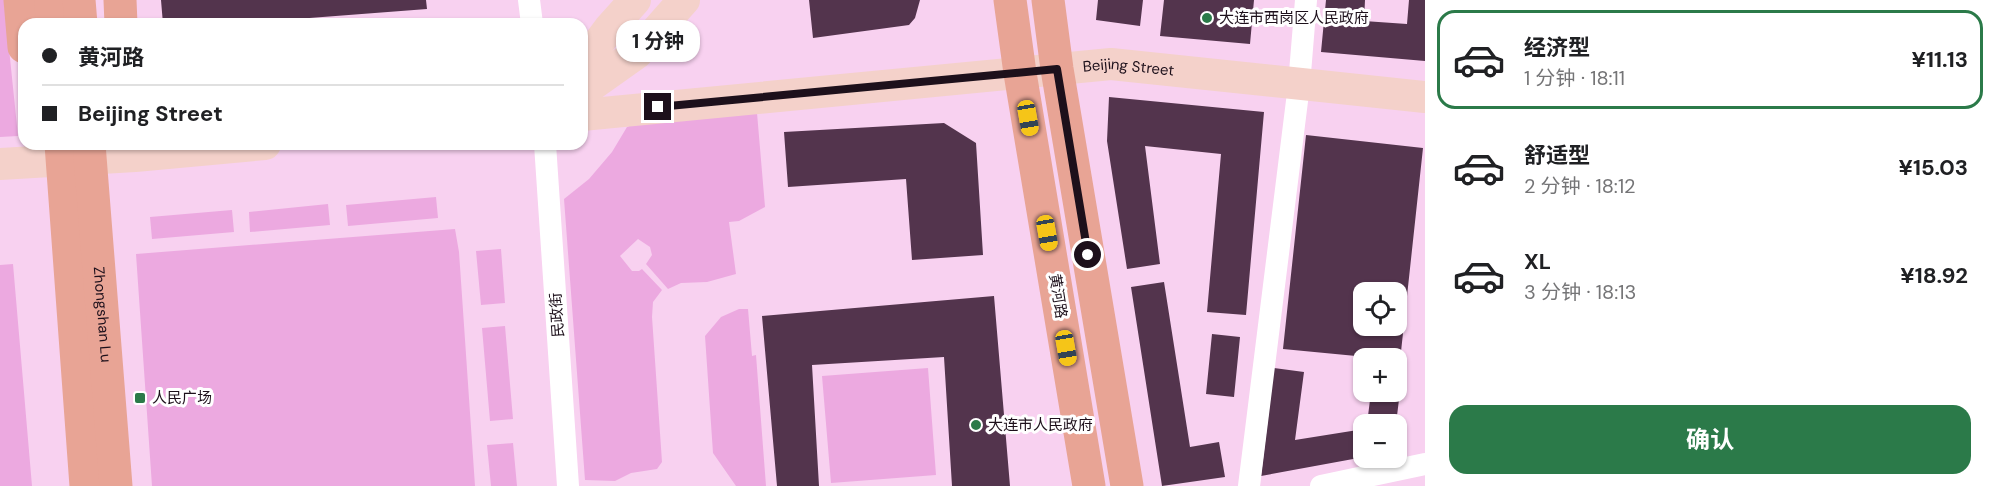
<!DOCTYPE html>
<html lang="zh">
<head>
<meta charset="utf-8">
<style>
	:root { --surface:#fff; --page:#f6f6f6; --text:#202124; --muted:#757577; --line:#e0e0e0; --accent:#2b7a49 }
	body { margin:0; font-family:"DM Sans","Noto Sans SC",sans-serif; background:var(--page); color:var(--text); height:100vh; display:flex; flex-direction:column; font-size:22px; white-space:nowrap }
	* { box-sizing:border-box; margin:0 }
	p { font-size:20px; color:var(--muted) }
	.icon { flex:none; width:33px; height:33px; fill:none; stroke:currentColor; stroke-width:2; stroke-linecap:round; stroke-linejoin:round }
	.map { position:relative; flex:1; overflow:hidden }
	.sheet { display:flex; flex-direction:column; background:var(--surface); width:570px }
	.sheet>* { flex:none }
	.banner { position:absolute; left:18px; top:18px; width:570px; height:132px; border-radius:18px; box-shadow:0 2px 4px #0004; display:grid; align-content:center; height:132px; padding:0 24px; background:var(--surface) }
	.fabs { position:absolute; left:1353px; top:282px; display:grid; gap:12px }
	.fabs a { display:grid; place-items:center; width:54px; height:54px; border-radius:12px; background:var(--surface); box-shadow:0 2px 4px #0004; font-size:30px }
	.end { position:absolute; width:27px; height:27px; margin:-14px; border:8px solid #1d101b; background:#fff; box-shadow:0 0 0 3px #fff }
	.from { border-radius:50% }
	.bubble { position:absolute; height:42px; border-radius:18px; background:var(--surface); box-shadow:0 2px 4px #0004; font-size:20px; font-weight:700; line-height:42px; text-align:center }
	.car { position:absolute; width:18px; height:36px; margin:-18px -9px; border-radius:8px; box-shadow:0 0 4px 2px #0007; background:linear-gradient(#f5c518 24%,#345 0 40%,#f5c518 0 76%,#345 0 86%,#f5c518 0) }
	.banner b { display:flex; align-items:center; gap:21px; height:57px; font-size:22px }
	.banner b+b { border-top:2px solid var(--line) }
	.banner i { width:15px; height:15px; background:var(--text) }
	ul { padding:10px 0 0; list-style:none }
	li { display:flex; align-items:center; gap:18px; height:99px; margin:0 12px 9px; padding:0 12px; border:3px solid transparent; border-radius:18px }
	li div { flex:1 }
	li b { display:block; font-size:22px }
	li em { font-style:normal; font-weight:700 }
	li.selected { border-color:var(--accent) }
	li>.icon { width:54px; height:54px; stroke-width:1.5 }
	.cta { display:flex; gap:12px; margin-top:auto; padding:12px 24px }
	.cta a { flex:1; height:69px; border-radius:18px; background:var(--accent); color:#fff; font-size:24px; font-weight:700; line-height:69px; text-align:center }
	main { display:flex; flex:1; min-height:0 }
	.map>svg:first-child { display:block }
	.green { fill:#eca9e0 }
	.building { fill:#53344d; fill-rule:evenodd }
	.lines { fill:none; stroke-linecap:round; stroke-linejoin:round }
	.street { stroke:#fff; stroke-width:22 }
	.secondary { stroke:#f4d1ca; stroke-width:32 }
	.primary { stroke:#e8a495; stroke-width:33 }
	.route { stroke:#1d101b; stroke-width:8 }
	.poi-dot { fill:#2b7a49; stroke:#fff; stroke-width:2 }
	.labels { text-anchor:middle; stroke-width:6; stroke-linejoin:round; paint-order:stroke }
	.poi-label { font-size:15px; fill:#1d101b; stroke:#fff; text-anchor:start }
	.street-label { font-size:15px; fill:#1d101b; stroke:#fff }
</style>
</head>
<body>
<main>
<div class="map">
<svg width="1425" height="486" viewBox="0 0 1425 486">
	<rect width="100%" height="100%" fill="#f8d1f0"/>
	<path class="green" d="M0,0H4L18,136L0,137Z
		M757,113L765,207L739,221L729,222L736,274L707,282L681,283L668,289L646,264L652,255L650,247L638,239L620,256L632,271H639L642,269L662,290L653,302L652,317L662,462L657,469L631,473L615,481L585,480L564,199L589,179L612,152L627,127L648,118Z
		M436,197L438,218L348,226L346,205Z
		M328,204L330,225L250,232L249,212Z
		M232,210L234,232L152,239L150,217Z
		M455,229L459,252L475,486H152L136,254Z
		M501,249L505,303L481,305L476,251Z
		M13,264L32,486H0V265Z
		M739,309H748L752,356L756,355L766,486H736L713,453L705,336L721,317Z
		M505,326L513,419L490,421L482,328Z
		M928,368L936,475L831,483L822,376Z
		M513,443L517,486H491L487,445Z"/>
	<path class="building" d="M161,0H426L427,9L231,24H163Z
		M809,0H920L915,18L909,25L813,38Z
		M1098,0H1143L1140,26L1096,20Z
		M1164,0H1254L1250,44L1160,36Z
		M1326,0H1365L1364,21L1407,24L1409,0H1425V61L1321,52Z
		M1109,97L1264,112L1246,315L1207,312L1221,154L1145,146L1160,264L1127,269L1107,141Z
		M944,123L976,143L983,255L912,260L906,179L788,187L784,132Z
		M1306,135L1423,148L1400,361H1396V358H1377L1283,349ZM1364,292H1396V326H1364Z
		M1164,282L1190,447L1219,442L1225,477L1162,486L1131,287Z
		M994,296L1010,486H952L944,357L812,365L819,486H777L762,316Z
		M1212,334L1240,337L1234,397L1206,394Z
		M1274,368L1304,372L1295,440L1364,429V457L1261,476Z
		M1396,374L1402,375L1396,424H1367L1371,392H1396Z"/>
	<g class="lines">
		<path class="street" d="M529,0L532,24
			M545,144L568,486
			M1249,486L1299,85L1306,0
			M1321,486L1425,464"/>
		<g class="secondary">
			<path d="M582,65L609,29L635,0"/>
			<path d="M582,92L637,53L684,0"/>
			<path id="s1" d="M582,115L1111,64L1425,97"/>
			<path d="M0,164L135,156L265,144"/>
		</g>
		<g class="primary">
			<path d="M20,0L24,47"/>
			<path d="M51,0L52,24"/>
			<path d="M79,0L81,24"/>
			<path d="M120,0L121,24"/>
			<path d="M1010,0L1020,73L1089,486"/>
			<path d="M1048,0L1057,69L1127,486"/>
			<path d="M61,144L86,486"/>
			<path id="s2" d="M89,144L116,486"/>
		</g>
	</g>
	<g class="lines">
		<path class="route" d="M658,107L1057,69L1088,255"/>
	</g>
	<g class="poi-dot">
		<circle cx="1207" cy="18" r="6"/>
		<rect x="134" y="392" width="12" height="12" rx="3"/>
		<circle cx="976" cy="425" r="6"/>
	</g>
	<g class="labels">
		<g class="poi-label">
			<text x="1219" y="23">大连市西岗区人民政府</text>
			<text x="152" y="403">人民广场</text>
			<text x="988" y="430">大连市人民政府</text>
		</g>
		<g class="street-label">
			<text dy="5" stroke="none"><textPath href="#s1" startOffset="549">Beijing Street</textPath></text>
			<text transform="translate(1058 296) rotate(81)" y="5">黄河路</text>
			<text dy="5" stroke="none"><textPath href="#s2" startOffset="171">Zhongshan Lu</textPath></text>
			<text transform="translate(557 315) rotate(-94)" y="5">民政街</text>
		</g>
	</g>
</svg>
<div class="fabs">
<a><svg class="icon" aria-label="locate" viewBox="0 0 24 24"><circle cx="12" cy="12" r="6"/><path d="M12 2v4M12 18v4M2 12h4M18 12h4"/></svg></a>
<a>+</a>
<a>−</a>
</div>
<i class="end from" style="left:1088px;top:255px"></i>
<i class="end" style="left:658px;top:107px"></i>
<div class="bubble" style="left:616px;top:20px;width:84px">1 分钟</div>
<i class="car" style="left:1028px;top:118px;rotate:170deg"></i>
<i class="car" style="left:1047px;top:233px;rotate:170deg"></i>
<i class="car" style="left:1066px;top:348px;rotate:170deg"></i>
<div class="banner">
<b><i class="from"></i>黄河路</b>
<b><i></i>Beijing Street</b>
</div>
</div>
<section class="sheet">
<ul>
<li class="selected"><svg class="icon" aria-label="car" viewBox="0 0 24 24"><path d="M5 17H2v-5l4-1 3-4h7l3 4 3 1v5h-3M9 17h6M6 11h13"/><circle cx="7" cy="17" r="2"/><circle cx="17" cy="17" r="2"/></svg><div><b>经济型</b><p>1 分钟 · 18:11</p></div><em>¥11.13</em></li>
<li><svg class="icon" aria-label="car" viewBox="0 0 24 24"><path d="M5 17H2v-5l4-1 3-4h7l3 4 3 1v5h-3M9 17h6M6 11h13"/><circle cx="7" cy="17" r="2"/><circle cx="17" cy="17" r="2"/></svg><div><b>舒适型</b><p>2 分钟 · 18:12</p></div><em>¥15.03</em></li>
<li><svg class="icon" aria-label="car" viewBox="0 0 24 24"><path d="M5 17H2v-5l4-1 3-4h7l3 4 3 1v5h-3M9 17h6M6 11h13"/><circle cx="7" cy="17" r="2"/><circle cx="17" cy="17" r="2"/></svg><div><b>XL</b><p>3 分钟 · 18:13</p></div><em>¥18.92</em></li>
</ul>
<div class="cta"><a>确认</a></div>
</section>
</main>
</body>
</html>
